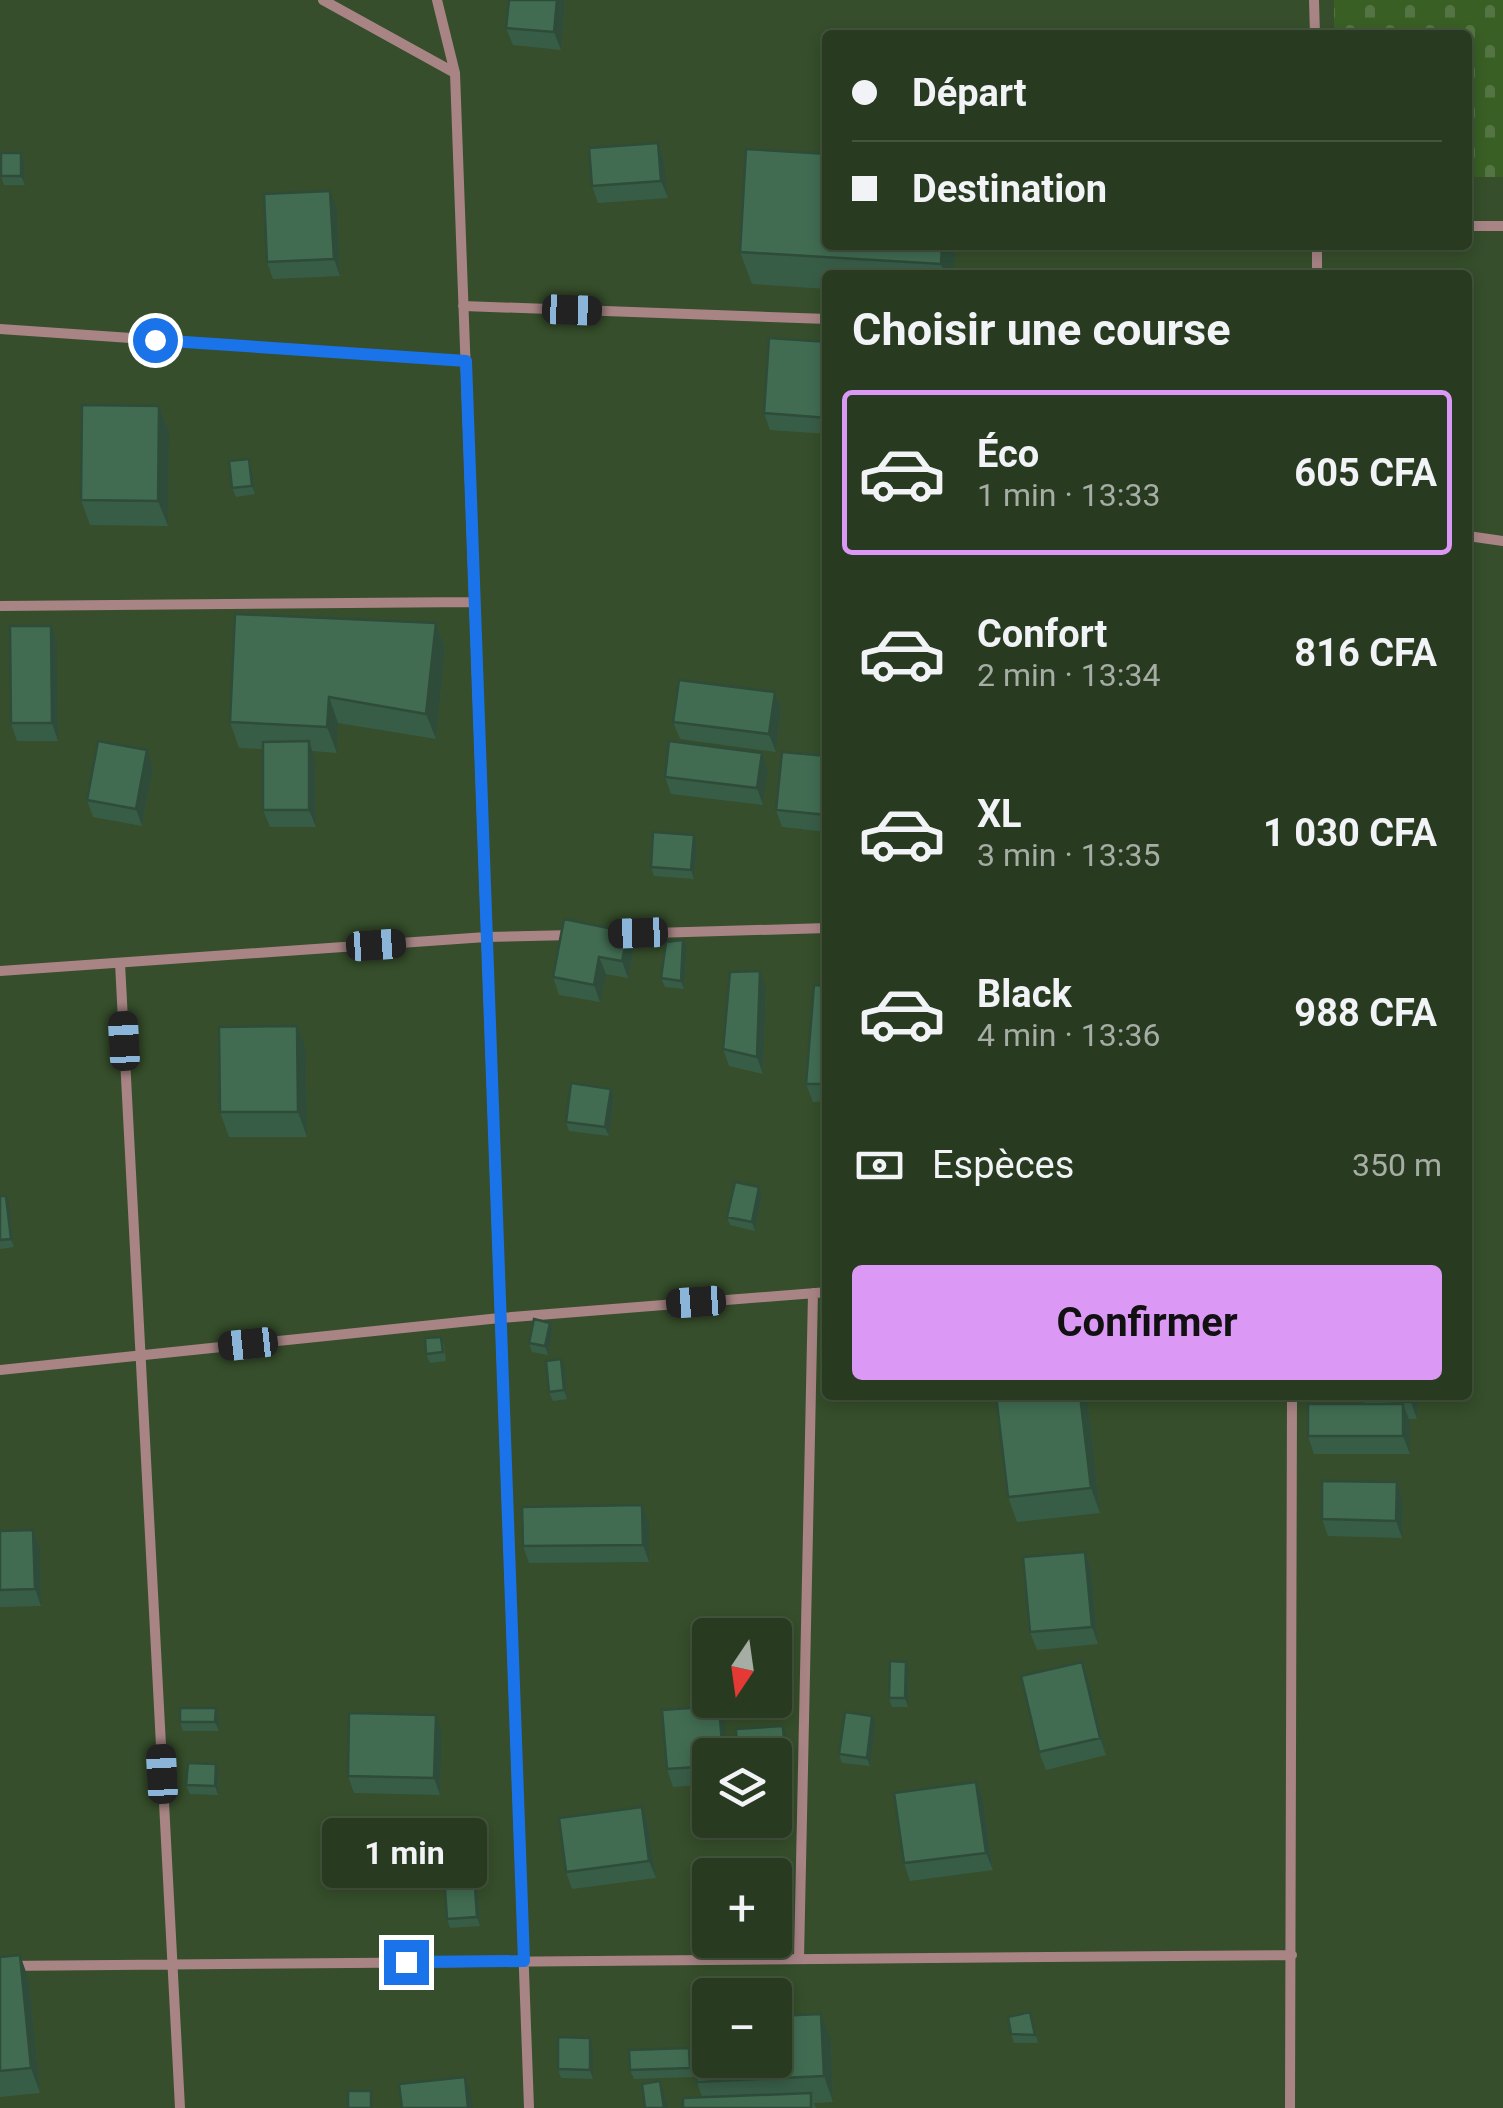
<!DOCTYPE html>
<html lang="fr">
<head>
<meta charset="utf-8">
<style>
	:root { --surface:#283a20; --page:#304129; --text:#f1f3f6; --muted:#a5ada5; --line:#44543e; --accent:#db99f5 }
	body { margin:0; font-family:Roboto,sans-serif; background:var(--page); color:var(--text); height:100vh; display:flex; flex-direction:column; font-size:38px; white-space:nowrap }
	* { box-sizing:border-box; margin:0 }
	p { font-size:32px; color:var(--muted) }
	.icon { flex:none; width:55px; height:55px; fill:none; stroke:currentColor; stroke-width:2; stroke-linecap:round; stroke-linejoin:round }
	.map { position:relative; flex:1; overflow:hidden }
	.side { position:absolute; left:822px; top:270px; width:650px; height:1130px; display:flex; flex-direction:column; background:var(--surface); border-radius:10px; box-shadow:0 5px 15px #0003,0 0 0 2px var(--line) }
	.side>* { flex:none }
	.hud { position:absolute; left:822px; top:30px; width:650px; height:220px; border-radius:10px; box-shadow:0 5px 15px #0003,0 0 0 2px var(--line); display:grid; align-content:center; height:220px; padding:0 30px; background:var(--surface) }
	.needle { width:65px; rotate:193deg }
	.tools { position:absolute; left:692px; top:1618px; display:grid; gap:20px }
	.tools a { display:grid; place-items:center; width:100px; height:100px; border-radius:10px; background:var(--surface); box-shadow:0 5px 15px #0003,0 0 0 2px var(--line); font-size:50px }
	.end { position:absolute; width:45px; height:45px; margin:-22px; border:12px solid #1a73e8; background:#fff; box-shadow:0 0 0 5px #fff }
	.from { border-radius:50% }
	.bubble { position:absolute; height:70px; border-radius:10px; background:var(--surface); box-shadow:0 5px 15px #0003,0 0 0 2px var(--line); font-size:32px; font-weight:700; line-height:70px; text-align:center }
	.car { position:absolute; width:30px; height:60px; margin:-30px -15px; border-radius:12px; box-shadow:0 0 8px 2px #0007; background:linear-gradient(#222 24%,#8ab4d8 0 40%,#222 0 76%,#8ab4d8 0 86%,#222 0) }
	.hud b { display:flex; align-items:center; gap:35px; height:95px; font-size:38px }
	.hud b+b { border-top:2px solid var(--line) }
	.hud i { width:25px; height:25px; background:var(--text) }
	ul { padding:0; list-style:none }
	li { display:flex; align-items:center; gap:30px; height:165px; margin:0 20px 15px; padding:0 10px; border:5px solid transparent; border-radius:10px }
	li div { flex:1 }
	li b { display:block; font-size:38px }
	li em { font-style:normal; font-weight:700 }
	li.active { border-color:var(--accent) }
	li>.icon { width:90px; height:90px; stroke-width:1.5 }
	h2 { padding:0 30px; font-size:45px; line-height:120px }
	.pay { display:flex; align-items:center; gap:25px; height:110px; padding:0 30px; font-size:38px }
	.pay p { margin-inline-start:auto }
	.action { display:flex; gap:20px; margin-top:auto; padding:20px 30px }
	.action a { flex:1; height:115px; border-radius:10px; background:var(--accent); color:#111; font-size:40px; font-weight:700; line-height:115px; text-align:center }
	.map>svg:first-child { display:block }
	.cemetery { fill:url(#cemetery-stones) }
	.lines { fill:none; stroke-linecap:round; stroke-linejoin:round }
	.minor { stroke:#a88485; stroke-width:10 }
	.wall { fill:#385d47 }
	.shaded-wall { fill:#2e4c39 }
	.building { fill:#416c52; stroke:#2e4c39; stroke-width:2.5 }
	.route { stroke:#1a73e8; stroke-width:12 }
</style>
</head>
<body>
<div class="map">
<svg width="1503" height="2108" viewBox="0 0 1503 2108">
	<defs>
		<pattern id="cemetery-stones" width="16" height="16" patternUnits="userSpaceOnUse" patternTransform="scale(2.5)"><rect width="16" height="16" fill="#395f25"/><path d="M2 7V4a2 2 0 0 1 4 0v3zM10 15v-3a2 2 0 0 1 4 0v3z" fill="#547543"/></pattern>
	</defs>
	<rect width="100%" height="100%" fill="#364e2b"/>
	<path class="cemetery" d="M1334,0H1503V177H1468V35H1334Z"/>
	<g class="lines">
		<path class="minor" d="M323,0L455,73
			M437,0L455,73L529,2108
			M1314,0L1315,35
			M1468,226H1503
			M1317,245V275
			M463,306L828,319
			M0,329L465,361
			M1468,536L1503,541
			M0,606L474,602
			M619,934L828,928
			M120,963L180,2108
			M0,971L486,937L572,935
			M0,1370L500,1318L828,1292
			M799,1959L813,1293
			M0,1966L1292,1955
			M1290,2108L1292,1395"/>
	</g>
	<path class="wall" d="M565,0L561,50L513,45L506,28Z
		M658,143L664,160L668,198L598,203L592,186Z
		M21,153L24,162L25,185H4L1,176Z
		M337,209L340,276L273,279L267,262Z
		M956,245L954,275H828V289L752,284L740,252Z
		M828,342V434L770,430L764,413Z
		M159,406L169,432L168,526L90,525L81,500Z
		M252,468L255,494L236,497L232,488Z
		M436,623L445,648L436,739L338,723L337,753L312,751L315,759L316,827H270L263,810V749L239,748L230,722Z
		M57,643L58,741H17L11,723Z
		M775,692L781,710L776,752L680,739L673,722Z
		M762,753L768,770L763,805L671,794L665,777Z
		M828,756V832L782,827L776,810Z
		M153,767L142,826L93,817L87,800Z
		M697,844L694,879L654,876L651,867Z
		M628,932L634,949L628,978L606,974L600,1002L559,995L553,977Z
		M687,949L684,989L665,987L661,978Z
		M828,986V1101L813,1102L806,1084Z
		M766,988L763,1074L729,1066L723,1049Z
		M306,1051L307,1137H229L220,1112Z
		M611,1089L614,1097L609,1136L569,1131L566,1122Z
		M0,1196H6L9,1204L14,1247L0,1249Z
		M762,1196L755,1231L730,1225L727,1217Z
		M550,1323L553,1331L548,1355L532,1352L529,1343Z
		M441,1337L444,1345L446,1361L430,1363L426,1354Z
		M565,1368L567,1399L553,1401L549,1392Z
		M996,1395H1087L1100,1513L1017,1522L1008,1497Z
		M1418,1395L1417,1419H1409L1410,1454H1314L1308,1436L1365,1404L1364,1400Z
		M1397,1482L1403,1500L1402,1538L1328,1536L1322,1519Z
		M649,1523V1562L529,1563L523,1546Z
		M33,1530L40,1548L41,1606L0,1607V1531Z
		M1085,1552L1091,1569L1098,1644L1037,1650L1030,1632Z
		M1082,1662L1088,1679L1106,1755L1046,1770L1039,1752Z
		M775,1667L792,1676L791,1692L775,1691Z
		M909,1670L908,1707H892L889,1698Z
		M216,1708L219,1717V1731H183L180,1722Z
		M725,1723L710,1755V1784L673,1787L667,1769Z
		M876,1725L870,1766L842,1763L839,1754Z
		M442,1733L440,1795L354,1793L348,1776Z
		M789,1743L792,1790L775,1791V1755Z
		M219,1773L218,1795L190,1794L186,1785Z
		M976,1782L983,1799L993,1870L910,1881L904,1863Z
		M642,1807L648,1824L656,1878L572,1889L566,1872Z
		M478,1896L480,1926L450,1928L447,1919Z
		M20,1955L29,1981L40,2093L0,2097V1957Z
		M1030,2012L1038,2043H1014L1011,2034Z
		M590,2038L593,2046V2079L561,2078L558,2069Z
		M831,2039L833,2102L814,2103L816,2108H683L702,2097L697,2082Z
		M689,2048L692,2056L693,2077L634,2079L630,2070Z"/>
	<path class="shaded-wall" d="M557,0H565L561,50L554,32Z
		M658,143L664,160L668,198L661,181Z
		M21,153L24,162L25,185L21,176Z
		M330,191L337,209L340,276L334,259Z
		M942,245H956L954,275H945L941,264Z
		M159,406L169,432L168,526L158,501Z
		M249,459L252,468L255,494L252,486Z
		M436,623L445,648L436,739L426,714Z
		M51,626L57,643L58,741L52,723Z
		M775,692L781,710L776,752L769,734Z
		M329,697L338,723L337,753L327,727Z
		M309,741L315,759L316,827L309,810Z
		M147,750L153,767L142,826L136,809Z
		M762,753L768,770L763,805L757,788Z
		M694,835L697,844L694,879L691,870Z
		M628,932L634,949L628,978L622,961Z
		M683,940L687,949L684,989L681,981Z
		M599,957L606,974L600,1002L594,985Z
		M760,971L766,988L763,1074L757,1057Z
		M297,1026L306,1051L307,1137L298,1112Z
		M611,1089L614,1097L609,1136L605,1127Z
		M759,1187L762,1196L755,1231L752,1222Z
		M6,1196L9,1204L14,1247L11,1239Z
		M550,1323L553,1331L548,1355L545,1346Z
		M561,1359L565,1368L567,1399L564,1390Z
		M1080,1395H1087L1100,1513L1091,1488Z
		M1411,1395H1418L1417,1419L1411,1402Z
		M1403,1404L1410,1422V1454L1403,1436Z
		M1397,1482L1403,1500L1402,1538L1396,1521Z
		M642,1505L649,1523V1562L643,1545Z
		M33,1530L40,1548L41,1606L35,1589Z
		M1085,1552L1091,1569L1098,1644L1092,1627Z
		M906,1662L909,1670L908,1707L905,1698Z
		M1082,1662L1088,1679L1106,1755L1100,1738Z
		M788,1667L792,1676L791,1692L788,1683Z
		M719,1706L725,1723L728,1755H723Z
		M216,1708L219,1717V1731L215,1722Z
		M436,1715L442,1733L440,1795L434,1778Z
		M872,1716L876,1725L870,1766L867,1758Z
		M783,1726L789,1743L792,1790L786,1772Z
		M216,1764L219,1773L218,1795L215,1786Z
		M976,1782L983,1799L993,1870L986,1853Z
		M642,1807L648,1824L656,1878L649,1861Z
		M475,1887L478,1896L480,1926L477,1917Z
		M20,1955L29,1981L40,2093L31,2068Z
		M821,2014L831,2039L833,2102L824,2076Z
		M590,2038L593,2046V2079L590,2070Z
		M689,2048L692,2056L693,2077L690,2068Z
		M465,2077L471,2094L473,2108H468Z
		M660,2081L666,2099L668,2108H664Z"/>
	<path class="building" d="M509,0H557L554,32L506,28Z
		M658,143L661,181L592,186L589,148Z
		M746,149L828,154V245H942L941,264L740,252Z
		M1,153H21V176H1Z
		M330,191L334,259L267,262L264,194Z
		M769,338L828,342V418L764,413Z
		M82,405L159,406L158,501L81,500Z
		M249,459L252,486L232,488L229,461Z
		M235,614L436,623L426,714L329,697L327,727L230,722Z
		M10,626H51L52,723H11Z
		M679,680L775,692L769,734L673,722Z
		M98,741L147,750L136,809L87,800Z
		M309,741V810H263V742Z
		M669,741L762,753L757,788L665,777Z
		M782,752L828,756V815L776,810Z
		M653,832L694,835L691,870L651,867Z
		M564,919L628,932L622,961L599,957L594,985L553,977Z
		M683,940L681,981L661,978L666,942Z
		M760,971L757,1057L723,1049L730,972Z
		M814,985L828,986V1084H806Z
		M297,1026L298,1112H220L219,1027Z
		M571,1083L611,1089L605,1127L566,1122Z
		M735,1182L759,1187L752,1222L727,1217Z
		M0,1196H6L11,1239L0,1240Z
		M534,1319L550,1323L545,1346L529,1343Z
		M441,1337L443,1352L426,1354L425,1338Z
		M561,1359L564,1390L549,1392L546,1361Z
		M996,1395H1080L1091,1488L1008,1497Z
		M1364,1395H1411V1402L1364,1400Z
		M1308,1404H1403V1436H1308Z
		M1322,1481L1397,1482L1396,1521L1322,1519Z
		M642,1505L643,1545L523,1546L522,1507Z
		M33,1530L35,1589L0,1590V1531Z
		M1085,1552L1092,1627L1030,1632L1023,1557Z
		M890,1661L906,1662L905,1698H889Z
		M1082,1662L1100,1738L1039,1752L1021,1676Z
		M775,1667H788V1683L775,1682Z
		M719,1706L723,1755H710V1766L667,1769L662,1710Z
		M180,1708H216L215,1722H180Z
		M845,1712L872,1716L867,1758L839,1754Z
		M349,1713L436,1715L434,1778L348,1776Z
		M783,1726L786,1772L775,1773V1755H737L736,1729Z
		M188,1763L216,1764L215,1786L186,1785Z
		M976,1782L986,1853L904,1863L894,1793Z
		M642,1807L649,1861L566,1872L559,1818Z
		M475,1887L477,1917L447,1919L445,1889Z
		M20,1955L31,2068L0,2071V1957Z
		M1030,2012L1035,2035L1011,2034L1008,2017Z
		M821,2014L824,2076L697,2082L694,2019H710V2060H775V2016Z
		M558,2037L590,2038V2070L558,2069Z
		M689,2048L690,2068L630,2070L629,2050Z
		M465,2077L468,2108H402L399,2084Z
		M660,2081L664,2108H645L642,2084Z
		M348,2091H371V2108H348Z
		M811,2093V2108H683V2098Z"/>
	<g class="lines">
		<path class="route" d="M155,340L466,361L524,1961L406,1962"/>
	</g>
</svg>
<div class="tools">
<a><svg class="needle" viewBox="-14 -14 28 28"><path d="M0-13l5 13h-10z" fill="#e53935"/><path d="M0 13l5-13h-10z" fill="#a5ada5"/></svg></a>
<a><svg class="icon" aria-label="layers" viewBox="0 0 24 24"><path d="M12 4l9 5-9 5-9-5zM3 14l9 5 9-5"/></svg></a>
<a>+</a>
<a>−</a>
</div>
<i class="end from" style="left:155px;top:340px"></i>
<i class="end" style="left:406px;top:1962px"></i>
<div class="bubble" style="left:322px;top:1818px;width:165px">1 min</div>
<i class="car" style="left:572px;top:310px;rotate:92deg"></i>
<i class="car" style="left:638px;top:933px;rotate:268deg"></i>
<i class="car" style="left:376px;top:945px;rotate:86deg"></i>
<i class="car" style="left:124px;top:1041px;rotate:357deg"></i>
<i class="car" style="left:696px;top:1302px;rotate:266deg"></i>
<i class="car" style="left:248px;top:1344px;rotate:264deg"></i>
<i class="car" style="left:162px;top:1774px;rotate:357deg"></i>
<div class="hud">
<b><i class="from"></i>Départ</b>
<b><i></i>Destination</b>
</div>
<section class="side">
<h2>Choisir une course</h2>
<ul>
<li class="active"><svg class="icon" aria-label="car" viewBox="0 0 24 24"><path d="M5 17H2v-5l4-1 3-4h7l3 4 3 1v5h-3M9 17h6M6 11h13"/><circle cx="7" cy="17" r="2"/><circle cx="17" cy="17" r="2"/></svg><div><b>Éco</b><p>1 min · 13:33</p></div><em>605 CFA</em></li>
<li><svg class="icon" aria-label="car" viewBox="0 0 24 24"><path d="M5 17H2v-5l4-1 3-4h7l3 4 3 1v5h-3M9 17h6M6 11h13"/><circle cx="7" cy="17" r="2"/><circle cx="17" cy="17" r="2"/></svg><div><b>Confort</b><p>2 min · 13:34</p></div><em>816 CFA</em></li>
<li><svg class="icon" aria-label="car" viewBox="0 0 24 24"><path d="M5 17H2v-5l4-1 3-4h7l3 4 3 1v5h-3M9 17h6M6 11h13"/><circle cx="7" cy="17" r="2"/><circle cx="17" cy="17" r="2"/></svg><div><b>XL</b><p>3 min · 13:35</p></div><em>1 030 CFA</em></li>
<li><svg class="icon" aria-label="car" viewBox="0 0 24 24"><path d="M5 17H2v-5l4-1 3-4h7l3 4 3 1v5h-3M9 17h6M6 11h13"/><circle cx="7" cy="17" r="2"/><circle cx="17" cy="17" r="2"/></svg><div><b>Black</b><p>4 min · 13:36</p></div><em>988 CFA</em></li>
</ul>
<div class="pay"><svg class="icon" aria-label="cash" viewBox="0 0 24 24"><path d="M3 7h18v10H3z"/><circle cx="12" cy="12" r="2"/></svg>Espèces<p>350 m</p></div>
<div class="action"><a>Confirmer</a></div>
</section>
</div>
</body>
</html>
